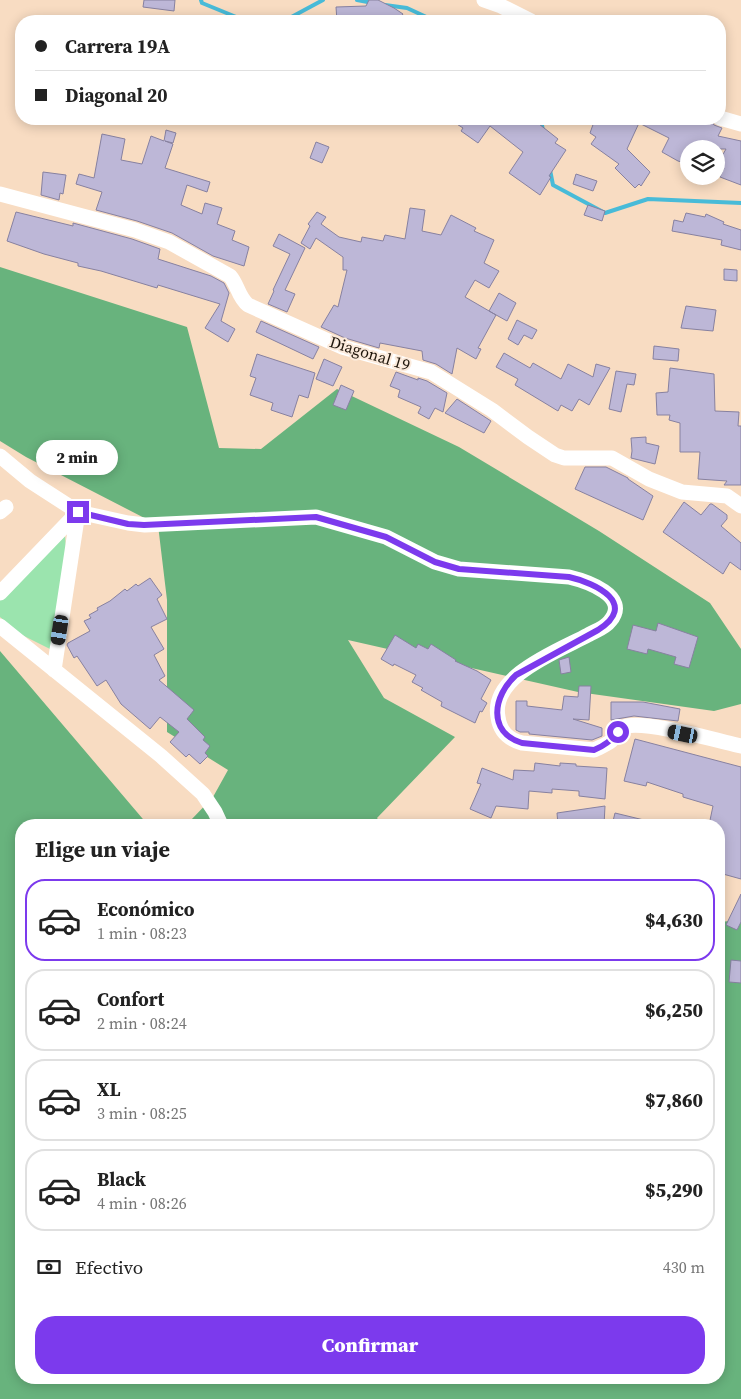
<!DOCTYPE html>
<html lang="es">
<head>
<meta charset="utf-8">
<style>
	:root { --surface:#fff; --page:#f6f6f6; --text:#222; --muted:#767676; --line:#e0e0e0; --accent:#7c3aed }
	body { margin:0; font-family:"Source Serif 4",serif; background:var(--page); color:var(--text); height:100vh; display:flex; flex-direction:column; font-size:19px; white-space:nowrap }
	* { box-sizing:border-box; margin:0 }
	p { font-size:16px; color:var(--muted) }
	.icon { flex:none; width:28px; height:28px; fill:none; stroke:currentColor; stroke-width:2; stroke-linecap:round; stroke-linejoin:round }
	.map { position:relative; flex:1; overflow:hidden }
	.side { position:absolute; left:15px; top:819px; width:710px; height:565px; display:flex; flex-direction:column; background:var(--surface); border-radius:20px; box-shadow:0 2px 12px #0003 }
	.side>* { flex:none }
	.hud { position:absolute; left:15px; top:15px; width:711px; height:110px; border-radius:20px; box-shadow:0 2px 12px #0003; display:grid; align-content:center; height:110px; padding:0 20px; background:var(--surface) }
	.controls { position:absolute; left:680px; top:140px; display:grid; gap:10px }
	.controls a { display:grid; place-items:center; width:45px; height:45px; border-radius:50%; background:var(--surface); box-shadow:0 2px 12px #0003; font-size:25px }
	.end { position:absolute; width:22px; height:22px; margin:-11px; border:6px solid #7c3aed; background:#fff; box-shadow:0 0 0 2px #fff }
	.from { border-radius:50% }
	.bubble { position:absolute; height:35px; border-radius:18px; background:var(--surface); box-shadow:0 2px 12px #0003; font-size:16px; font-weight:800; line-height:35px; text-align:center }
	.car { position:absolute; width:15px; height:30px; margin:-15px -8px; border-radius:6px; box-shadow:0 0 4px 1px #0007; background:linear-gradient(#222 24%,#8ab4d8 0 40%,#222 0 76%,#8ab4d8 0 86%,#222 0) }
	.hud b { display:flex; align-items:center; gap:18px; height:48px; font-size:19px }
	.hud b+b { border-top:1px solid var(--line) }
	.hud i { width:12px; height:12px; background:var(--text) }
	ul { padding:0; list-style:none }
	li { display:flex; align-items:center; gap:15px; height:82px; margin:0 10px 8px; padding:0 10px; border:2px solid var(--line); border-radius:20px }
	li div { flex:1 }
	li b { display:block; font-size:19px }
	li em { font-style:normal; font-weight:800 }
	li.selected { border-color:var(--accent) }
	li>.icon { width:45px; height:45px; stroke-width:1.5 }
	h2 { padding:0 20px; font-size:22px; line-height:60px }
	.pay { display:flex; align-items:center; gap:12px; height:55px; padding:0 20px; font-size:19px }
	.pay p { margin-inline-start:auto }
	.action { display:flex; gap:10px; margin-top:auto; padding:10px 20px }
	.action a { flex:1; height:58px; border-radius:20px; background:var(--accent); color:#fff; font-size:20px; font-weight:800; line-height:58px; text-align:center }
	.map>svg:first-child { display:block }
	.green { fill:#9be4ae }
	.forest { fill:#68b37d }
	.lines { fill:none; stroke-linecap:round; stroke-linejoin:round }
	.stream { stroke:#48bbd8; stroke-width:4 }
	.building { fill:#bdb7d7; stroke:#8781a0 }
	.minor { stroke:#fff; stroke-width:15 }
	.route { stroke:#7c3aed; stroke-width:6 }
	.labels { text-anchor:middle; stroke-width:4; stroke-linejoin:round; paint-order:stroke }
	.street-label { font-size:16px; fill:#1e150b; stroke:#fcebdc }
</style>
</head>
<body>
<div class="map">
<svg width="741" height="1399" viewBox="0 0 741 1399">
	<rect width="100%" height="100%" fill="#f8dcc2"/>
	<path class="green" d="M65,536L66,548L52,650L20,634L0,617V599Z"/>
	<path class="forest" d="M0,267L187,327L219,448L261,449L337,389L459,447L599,531L710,603L741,649V704L714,711L578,692L348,640L384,698L455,737L377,818L382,825H157L191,820L213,797L228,770L167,732V600L158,525L26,457L0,441Z
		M0,651L148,825H21V1378H719V922L741,920V1399H0Z"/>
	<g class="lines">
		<path class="stream" d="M201,0L202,3L246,21
			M357,0L373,3
			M385,5L407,8L435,21
			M284,21L323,0
			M541,119L543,131
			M550,170L553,185L605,213L648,199L741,203"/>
	</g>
	<path class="building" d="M144,0H175L174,11L143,7Z
		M369,0H378L394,8L403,14L398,21H337L336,7L366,6Z
		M449,119H544L539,124L558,139L555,143L566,150L549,176L551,177L540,195L509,173L523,152L490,126L478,143L461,131L463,128Z
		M595,119H690V121L706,122L708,119H710L714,125L722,128L718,136L741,141V185L720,177L724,168L718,163L726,149H689V164L678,161L662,152L669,138L639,123L627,149L650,172L641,186L639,184L635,188L615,168L619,164L591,144L596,137L590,133Z
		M166,130L176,133L173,143L165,141L173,144L165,168L210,182L207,192L187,185L181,205L202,214L205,203L222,208L217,224L235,231L232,240L249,247L244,266L213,256L172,233L137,221L96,210L102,192L76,184L79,174L94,178L102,134L125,139L121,160L142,164L151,136L164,141Z
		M316,142L329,147L322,163L310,158Z
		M43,172L66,175L63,194L60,193L59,200L41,195Z
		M576,174L597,181L593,191L573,184Z
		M588,205L605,211L602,221L584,215Z
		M410,208L425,210L422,231L441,235L451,215L476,228L474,231L494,240L484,263L499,271L489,288L475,280L465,297L496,315L478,348L481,349L476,359L457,348L452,374L436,364L423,360L422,351L380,343L379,348L345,338L321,327L334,305L338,307L347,270H343V257L316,238L310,249L301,243L310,226L308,224L317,212L326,217L321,224L339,237L361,242L362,237L383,241L385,235L405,239Z
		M16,212L73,226V223L132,239L160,249L158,259L211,276L224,283L229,293L221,321L235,329L228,342L205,328L220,304L158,285L157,288L101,271L78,266V263L44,254L7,241Z
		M686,213L705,217L706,214L724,222L723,224L741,230V250L721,245L722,240L672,231L674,220L683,222Z
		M279,234L305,248L285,290L295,294L287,312L268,304L274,291L273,290L290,254L273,246Z
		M724,269L737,270V281L724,280Z
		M499,293L516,303L507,321L489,311Z
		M686,306L716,310L713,331L681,328Z
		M517,320L537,330L532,339L524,335L518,345L508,339Z
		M261,321L319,347L313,359L256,332Z
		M654,346L679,349L678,361L653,359Z
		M504,353L530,368L533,363L561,379L568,364L593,377L596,364L610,368L589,405L579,399L572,411L561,405L558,411L515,385L518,379L496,367Z
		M257,354L315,373L308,398L299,395L292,417L271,410L273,403L250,395L256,378L250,376Z
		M324,359L342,367L333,386L316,379Z
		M670,368L714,374L715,411L739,412L738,426H741V485H724L727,481L698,479L700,452H680V423L669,420L670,415H657L656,393L668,392Z
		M616,371L636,374L634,385L627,384L621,412L609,409Z
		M396,372L418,380V378L427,381L447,393L443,412L435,408L429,419L418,413L421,407L398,397L400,390L390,386Z
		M341,385L354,391L346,410L333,405Z
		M457,399L491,421L484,433L445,413Z
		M646,437V443L659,446L655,464L631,458L632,451L631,438Z
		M585,467H606L628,478V479L653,496L643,520L575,489Z
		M684,502L701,515L710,504H712L727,515V519L721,526L741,543V570L730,562L723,574L663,532Z
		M150,578L162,595L157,599L167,619L151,627L164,649L154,655L165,676L159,680L194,710L187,719L205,737L203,740L210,746L205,753L208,756L200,764L189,754L186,757L170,742L179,732L160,717L150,729L121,704L106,680L97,686L77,656L74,658L67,645L68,643L90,631L84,621L91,618L89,615L98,610L97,608L110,601L125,589L127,591L136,584L138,586Z
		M658,623L698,637L689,668L674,664L676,657L648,649L647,654L627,649L633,625L656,631Z
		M395,635L416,648L418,644L428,649L431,644L456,660L455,661L477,671L491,680L481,699L487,703L482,712L480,711L475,723L441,706L442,702L421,690L423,688L412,682L416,675L394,664L393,666L381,659Z
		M569,657L571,672L561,674L559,660Z
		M579,686H591L589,720L573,719L602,728V736L592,740L529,734V732H520L516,730V701H527V706L562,710L564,696L578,697Z
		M611,702H643L680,709L678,721L634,716L611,720Z
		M635,739L741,767V879L723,874L724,870H719V825H709L713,806L683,797V794L647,782L646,786L624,781Z
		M535,763L560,766V763L576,764V766L607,768L605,799L579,796V791L552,789V793L529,791L528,809L496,806L491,818L470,809L481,784L477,783L482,768L513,780L514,770L534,771Z
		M605,806L604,825H558L557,813Z
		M615,813L648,821V825H612Z
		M741,894V922L737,930L726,925Z
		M731,960L741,961V983L729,982Z"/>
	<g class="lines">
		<path class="minor" d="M484,0L501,6L531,21
			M720,118L741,124
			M0,194L135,230L169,242L230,276C238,285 238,297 248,305L342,347L431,372L492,410L528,437L555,455L564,458H612L649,479L682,492L727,496L741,506
			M0,456L30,481L78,512L128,523L145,525L316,517L386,537L435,562L459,569L569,577C586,581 631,596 610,621C605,628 595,631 588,635C558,651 490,676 498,717C500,732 508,739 522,743L594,750C600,747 606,745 611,741C616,737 618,730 624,727C642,719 719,741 741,746
			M0,512L6,507
			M0,593L78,512
			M0,626L161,756L203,794L215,812L221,825
			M54,670L78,512"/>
	</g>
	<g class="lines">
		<path class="route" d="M78,512L128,524L144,525L316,517L386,537L435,562L459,569L569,577C596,583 639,604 598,630L516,675C493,696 487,732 522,743L594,750C604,746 611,741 618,732"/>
	</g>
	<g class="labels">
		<g class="street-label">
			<text transform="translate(370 353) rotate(17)" y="6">Diagonal 19</text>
		</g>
	</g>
</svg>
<div class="controls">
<a><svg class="icon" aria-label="layers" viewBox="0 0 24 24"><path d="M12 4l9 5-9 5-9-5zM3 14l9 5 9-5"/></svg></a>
</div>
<i class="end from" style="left:618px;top:732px"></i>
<i class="end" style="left:78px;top:512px"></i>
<div class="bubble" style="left:36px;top:440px;width:82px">2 min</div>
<i class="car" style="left:60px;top:630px;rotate:189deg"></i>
<i class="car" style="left:683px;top:734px;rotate:282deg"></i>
<div class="hud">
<b><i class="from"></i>Carrera 19A</b>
<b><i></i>Diagonal 20</b>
</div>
<section class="side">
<h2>Elige un viaje</h2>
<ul>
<li class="selected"><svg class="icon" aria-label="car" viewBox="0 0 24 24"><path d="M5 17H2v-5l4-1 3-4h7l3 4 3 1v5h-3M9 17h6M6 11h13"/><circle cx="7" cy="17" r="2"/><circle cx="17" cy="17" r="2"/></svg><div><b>Económico</b><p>1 min · 08:23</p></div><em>$4,630</em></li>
<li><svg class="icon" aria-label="car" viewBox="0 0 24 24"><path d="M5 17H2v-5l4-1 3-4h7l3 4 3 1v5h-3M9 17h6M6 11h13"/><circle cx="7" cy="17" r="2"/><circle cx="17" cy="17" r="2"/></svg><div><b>Confort</b><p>2 min · 08:24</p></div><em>$6,250</em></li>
<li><svg class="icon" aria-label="car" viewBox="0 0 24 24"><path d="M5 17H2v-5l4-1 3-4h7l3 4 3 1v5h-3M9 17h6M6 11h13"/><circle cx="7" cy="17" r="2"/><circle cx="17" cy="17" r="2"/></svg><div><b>XL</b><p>3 min · 08:25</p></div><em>$7,860</em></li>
<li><svg class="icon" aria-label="car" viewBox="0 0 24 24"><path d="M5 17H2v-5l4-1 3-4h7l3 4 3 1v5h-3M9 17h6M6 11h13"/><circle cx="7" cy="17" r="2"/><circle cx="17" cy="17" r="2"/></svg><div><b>Black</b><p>4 min · 08:26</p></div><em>$5,290</em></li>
</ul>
<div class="pay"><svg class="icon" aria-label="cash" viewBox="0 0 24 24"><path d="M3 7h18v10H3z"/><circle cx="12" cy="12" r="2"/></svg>Efectivo<p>430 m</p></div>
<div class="action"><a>Confirmar</a></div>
</section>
</div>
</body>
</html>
